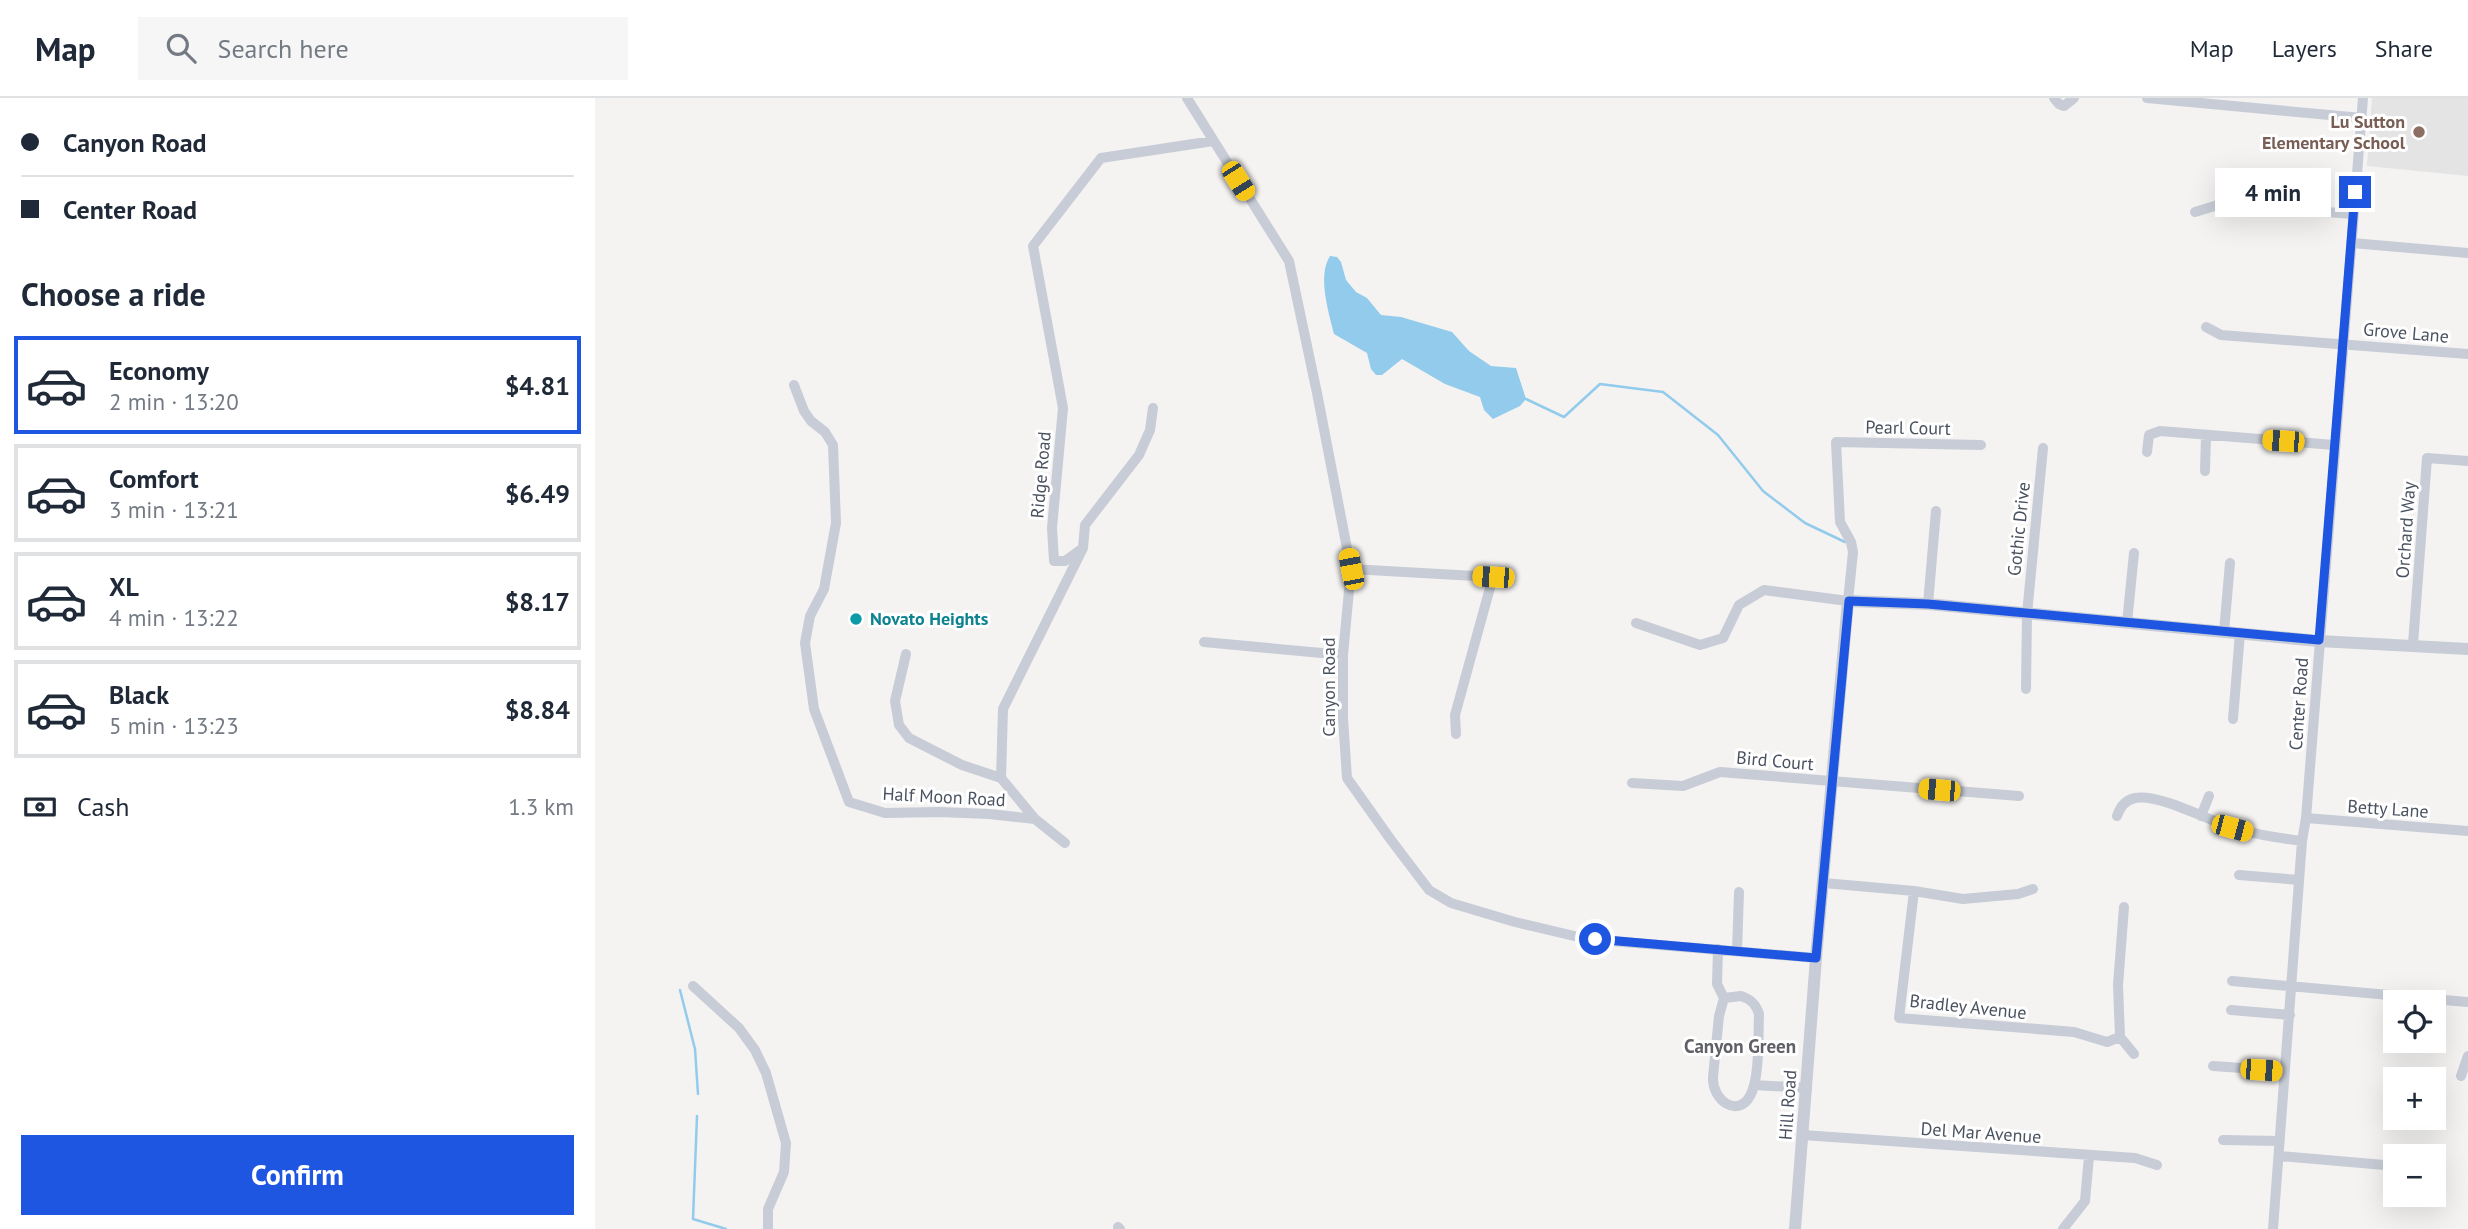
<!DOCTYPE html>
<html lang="en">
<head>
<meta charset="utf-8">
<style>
	:root { --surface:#fff; --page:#f6f6f7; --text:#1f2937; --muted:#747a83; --line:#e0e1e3; --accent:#1f56e1 }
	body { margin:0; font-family:"PT Sans",sans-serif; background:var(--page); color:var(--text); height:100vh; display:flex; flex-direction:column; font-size:26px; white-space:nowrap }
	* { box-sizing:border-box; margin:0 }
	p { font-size:23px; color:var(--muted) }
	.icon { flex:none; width:38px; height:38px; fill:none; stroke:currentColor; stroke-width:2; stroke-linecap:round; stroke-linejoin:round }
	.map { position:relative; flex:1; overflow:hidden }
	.side { display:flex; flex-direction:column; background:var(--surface); width:595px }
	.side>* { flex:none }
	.banner { display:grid; align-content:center; height:154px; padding:0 21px; background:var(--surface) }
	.buttons { position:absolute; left:1788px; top:892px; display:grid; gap:14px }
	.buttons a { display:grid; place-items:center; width:63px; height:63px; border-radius:0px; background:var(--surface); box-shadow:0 7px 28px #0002; font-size:35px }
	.end { position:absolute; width:32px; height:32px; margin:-16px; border:9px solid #1f56e1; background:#fff; box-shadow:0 0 0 4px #fff }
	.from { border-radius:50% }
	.bubble { position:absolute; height:49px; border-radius:0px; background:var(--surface); box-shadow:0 7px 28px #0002; font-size:23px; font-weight:700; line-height:49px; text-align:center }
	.car { position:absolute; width:21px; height:42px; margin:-21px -10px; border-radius:9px; box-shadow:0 0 5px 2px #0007; background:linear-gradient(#f5c518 24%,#345 0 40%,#f5c518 0 76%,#345 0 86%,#f5c518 0) }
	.banner b { display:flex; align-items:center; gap:24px; height:66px; font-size:26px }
	.banner b+b { border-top:2px solid var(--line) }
	.banner i { width:18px; height:18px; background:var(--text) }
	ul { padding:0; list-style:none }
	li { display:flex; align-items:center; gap:21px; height:98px; margin:0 14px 10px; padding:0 7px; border:4px solid var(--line); border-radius:0px }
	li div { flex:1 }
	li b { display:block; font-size:26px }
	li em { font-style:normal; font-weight:700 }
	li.current { border-color:var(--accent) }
	li>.icon { width:63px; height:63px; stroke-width:1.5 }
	h2 { padding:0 21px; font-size:32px; line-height:84px }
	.pay { display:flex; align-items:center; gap:18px; height:77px; padding:0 21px; font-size:26px }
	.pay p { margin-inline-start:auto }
	.cta { display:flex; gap:14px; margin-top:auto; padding:14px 21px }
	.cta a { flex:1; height:80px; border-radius:0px; background:var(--accent); color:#fff; font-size:28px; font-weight:700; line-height:80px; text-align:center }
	header { display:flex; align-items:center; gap:42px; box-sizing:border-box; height:98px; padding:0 35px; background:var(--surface); border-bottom:2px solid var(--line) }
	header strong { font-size:33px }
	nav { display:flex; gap:38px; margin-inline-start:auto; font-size:24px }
	.search { width:490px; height:63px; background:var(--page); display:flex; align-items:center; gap:18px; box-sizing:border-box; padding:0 24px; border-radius:0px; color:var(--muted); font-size:26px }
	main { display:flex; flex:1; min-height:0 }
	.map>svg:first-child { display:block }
	.education { fill:#e5e4e5 }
	.water { fill:#92cbeb }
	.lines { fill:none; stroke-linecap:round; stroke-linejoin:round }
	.stream { stroke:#92cbeb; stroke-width:2.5 }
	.minor { stroke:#c7ccd6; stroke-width:10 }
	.tertiary { stroke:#c7ccd6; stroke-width:12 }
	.route { stroke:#1f56e1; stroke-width:9 }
	.education-dot { fill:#8d6e63; stroke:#fff; stroke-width:2.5 }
	.culture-dot { fill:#0f9aa8; stroke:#fff; stroke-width:2.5 }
	.labels { text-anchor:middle; stroke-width:6; stroke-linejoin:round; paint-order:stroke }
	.education-label { font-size:18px; font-weight:bold; fill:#785e54; stroke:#fff; text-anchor:end }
	.street-label { font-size:18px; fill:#4a5260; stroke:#fff }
	.culture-label { font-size:18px; font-weight:bold; fill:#0d838f; stroke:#fff; text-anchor:start }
	.neighbourhood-label { font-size:19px; font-weight:bold; fill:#5f6167; stroke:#fff }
</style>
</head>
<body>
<header>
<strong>Map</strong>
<div class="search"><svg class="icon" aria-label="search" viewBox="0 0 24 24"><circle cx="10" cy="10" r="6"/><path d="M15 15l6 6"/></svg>Search here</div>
<nav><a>Map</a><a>Layers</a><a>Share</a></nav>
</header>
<main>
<section class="side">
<div class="banner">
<b><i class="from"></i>Canyon Road</b>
<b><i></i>Center Road</b>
</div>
<h2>Choose a ride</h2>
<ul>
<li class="current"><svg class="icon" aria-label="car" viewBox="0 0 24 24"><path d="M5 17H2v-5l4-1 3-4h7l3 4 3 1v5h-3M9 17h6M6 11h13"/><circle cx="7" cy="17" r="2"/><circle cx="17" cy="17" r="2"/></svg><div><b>Economy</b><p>2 min · 13:20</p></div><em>$4.81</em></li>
<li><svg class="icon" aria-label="car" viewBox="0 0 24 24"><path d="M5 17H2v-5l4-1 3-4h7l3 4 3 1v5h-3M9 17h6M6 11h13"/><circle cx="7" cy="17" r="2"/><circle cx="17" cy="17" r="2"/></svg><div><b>Comfort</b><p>3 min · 13:21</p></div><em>$6.49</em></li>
<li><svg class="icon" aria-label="car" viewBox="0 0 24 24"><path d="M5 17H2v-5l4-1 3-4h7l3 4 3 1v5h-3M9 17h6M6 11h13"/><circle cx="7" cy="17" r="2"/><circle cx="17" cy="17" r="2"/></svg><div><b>XL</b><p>4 min · 13:22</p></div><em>$8.17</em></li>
<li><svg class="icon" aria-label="car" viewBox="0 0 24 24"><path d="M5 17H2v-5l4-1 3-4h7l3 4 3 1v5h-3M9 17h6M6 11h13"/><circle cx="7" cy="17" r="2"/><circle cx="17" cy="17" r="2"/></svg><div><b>Black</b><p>5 min · 13:23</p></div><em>$8.84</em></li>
</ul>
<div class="pay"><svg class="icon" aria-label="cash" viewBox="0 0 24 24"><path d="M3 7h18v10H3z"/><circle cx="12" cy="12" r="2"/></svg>Cash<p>1.3 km</p></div>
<div class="cta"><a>Confirm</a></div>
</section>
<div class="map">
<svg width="1873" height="1131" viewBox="0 0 1873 1131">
	<rect width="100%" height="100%" fill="#f4f3f2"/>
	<path class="education" d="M1777,0H1873V78L1772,68Z"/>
	<path class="water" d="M735,158L742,159L746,164L751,182L761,194L772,200L786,217L806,219L857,234L874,253L896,268L921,270L931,301L925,308L898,321L889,312L885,299L850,286L807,261L787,277H781L776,271L772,255L739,236C734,215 722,178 735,158Z"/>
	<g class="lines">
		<path class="stream" d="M931,301L969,319L1005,286L1068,294L1123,337L1168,393L1210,425L1250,444
			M85,892L100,951L103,996
			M102,1018L98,1121L131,1131"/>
		<path class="minor" d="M592,0L694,163L722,295L756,471L748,557V620L752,680L796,742L834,792L856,805L920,824L992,841L1221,860
			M1459,0L1464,6L1469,8L1479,0
			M1552,0L1767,20
			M1600,114L1626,106L1758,116
			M1757,145L1873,155
			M1611,229L1626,237L1873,256
			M199,287L209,313L216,323L230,334L238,347L241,425L229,491L215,518L210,545L219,611L254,704L290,715L344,714L394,716L440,721
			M1552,354L1554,337L1565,333L1739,347
			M1610,373L1611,337
			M488,450L490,427L544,357L555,332L558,310
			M756,471L898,479L860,617L861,636
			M1333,506L1341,413
			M1041,525L1105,547L1128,540L1144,507L1169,492L1253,503L1258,454L1256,444L1245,424L1241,344L1386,347
			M1532,525L1539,455
			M1629,534L1635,465
			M609,544L748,557
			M1818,546L1832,360L1873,363
			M311,556L300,603L304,627L314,640L367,667L406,680
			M1431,591L1432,516L1448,350
			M1638,621L1645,535
			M1037,685L1088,688L1125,674L1424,698
			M1522,718C1525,709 1530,702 1540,700C1566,696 1612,722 1638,730C1661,737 1684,740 1707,743
			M1606,718L1614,698
			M1711,720L1873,733
			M470,745L440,721L406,680L408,611L488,450L470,463H459L457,430L468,310L438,148L506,60L618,43
			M1644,777L1704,782
			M1229,785L1319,793L1368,801L1423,796L1438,791
			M1319,793L1304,920L1479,934L1512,944L1525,939L1523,887L1529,809
			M1123,851L1122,886L1129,900
			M1142,853L1144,794
			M1637,883L1872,904
			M98,888L144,930L160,952L171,975L191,1045L189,1074L173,1111V1131
			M1146,898C1156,901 1161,906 1164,916C1163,938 1165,980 1155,998C1143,1020 1117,1003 1118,979L1124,918L1129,900Z
			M1636,912L1695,917
			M1525,939L1539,956
			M1618,968L1690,973
			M1866,978L1873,958
			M1159,987L1212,990
			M1208,1037L1540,1060L1562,1067
			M1628,1042L1684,1043
			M1684,1058L1801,1068
			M1839,1078L1843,1079
			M523,1129L525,1131
			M1468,1131L1490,1103L1494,1058
			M1678,1131L1707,743L1711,720L1768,0"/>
		<path class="tertiary" d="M1200,1131L1221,860L1253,503L1333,506L1724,543L1873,551"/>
	</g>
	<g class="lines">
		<path class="route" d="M1000,841L1221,860L1254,503L1333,506L1724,542L1760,94"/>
	</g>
	<circle class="education-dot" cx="1824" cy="34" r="7"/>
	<circle class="culture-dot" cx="261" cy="521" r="7"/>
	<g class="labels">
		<g class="education-label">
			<text x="1810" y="30">Lu Sutton<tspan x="1810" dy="21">Elementary School</tspan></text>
		</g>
		<g class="street-label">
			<text transform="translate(1811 235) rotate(5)" y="6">Grove Lane</text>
			<text transform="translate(1313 330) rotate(1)" y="6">Pearl Court</text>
			<text transform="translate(446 377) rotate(-85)" y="6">Ridge Road</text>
			<text transform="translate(1424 431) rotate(-84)" y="6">Gothic Drive</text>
			<text transform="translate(1811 432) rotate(-86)" y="6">Orchard Way</text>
			<text transform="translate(734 589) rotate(-90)" y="6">Canyon Road</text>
			<text transform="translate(1704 606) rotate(-86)" y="6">Center Road</text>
			<text transform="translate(1180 663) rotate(5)" y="6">Bird Court</text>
			<text transform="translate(349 699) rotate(3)" y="6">Half Moon Road</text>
			<text transform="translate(1793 711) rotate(4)" y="6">Betty Lane</text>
			<text transform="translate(1373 909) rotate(6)" y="6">Bradley Avenue</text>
			<text transform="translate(1193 1007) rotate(-86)" y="6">Hill Road</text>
			<text transform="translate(1386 1035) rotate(4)" y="6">Del Mar Avenue</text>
		</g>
		<g class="culture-label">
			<text x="275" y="527">Novato Heights</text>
		</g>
		<g class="neighbourhood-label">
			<text x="1145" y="955">Canyon Green</text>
		</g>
	</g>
</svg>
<div class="buttons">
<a><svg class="icon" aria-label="locate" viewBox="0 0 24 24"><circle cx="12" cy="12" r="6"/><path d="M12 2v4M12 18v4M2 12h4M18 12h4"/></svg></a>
<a>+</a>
<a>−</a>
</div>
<i class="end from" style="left:1000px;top:841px"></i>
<i class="end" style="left:1760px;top:94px"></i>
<div class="bubble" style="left:1620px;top:70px;width:116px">4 min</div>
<i class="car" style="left:643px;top:83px;rotate:148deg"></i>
<i class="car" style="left:1688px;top:343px;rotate:274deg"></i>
<i class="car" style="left:756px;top:471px;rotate:349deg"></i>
<i class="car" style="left:898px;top:479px;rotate:273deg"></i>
<i class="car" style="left:1344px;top:692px;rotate:275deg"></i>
<i class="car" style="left:1637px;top:730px;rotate:105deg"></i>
<i class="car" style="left:1666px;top:972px;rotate:94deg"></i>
</div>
</main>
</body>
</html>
